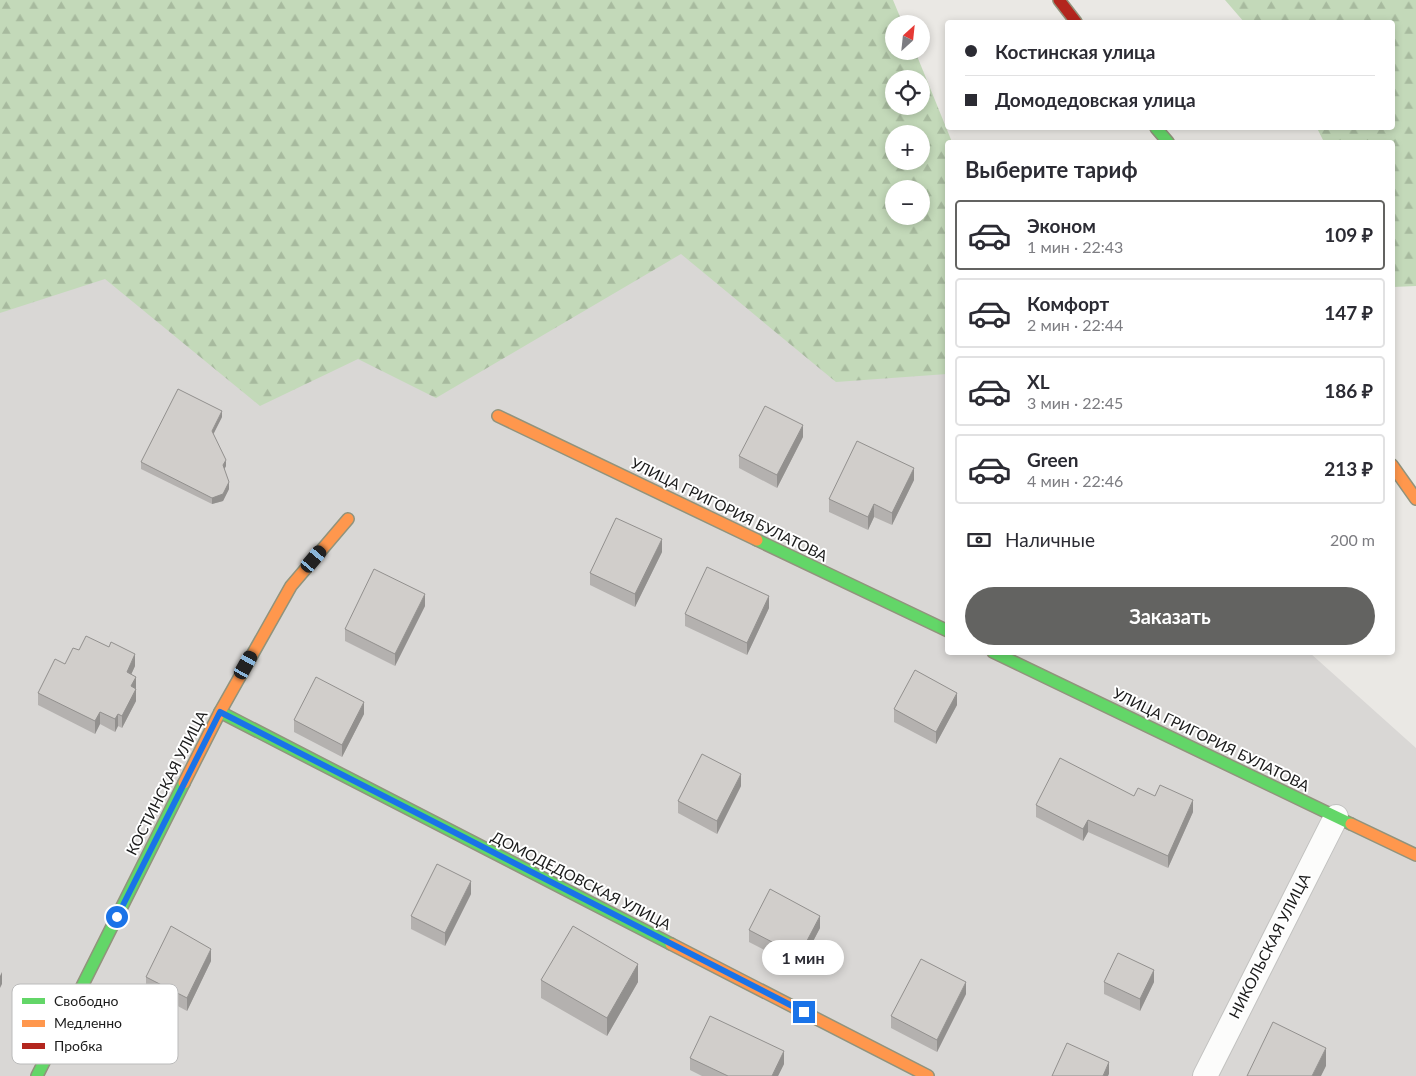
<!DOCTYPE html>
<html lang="ru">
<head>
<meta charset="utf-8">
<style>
	:root { --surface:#fff; --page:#f2f2f3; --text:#2b2b33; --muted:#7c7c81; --line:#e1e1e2; --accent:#636361 }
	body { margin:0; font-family:Lato,sans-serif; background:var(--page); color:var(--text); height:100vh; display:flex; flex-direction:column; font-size:19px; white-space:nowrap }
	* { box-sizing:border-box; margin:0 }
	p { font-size:16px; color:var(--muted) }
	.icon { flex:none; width:28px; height:28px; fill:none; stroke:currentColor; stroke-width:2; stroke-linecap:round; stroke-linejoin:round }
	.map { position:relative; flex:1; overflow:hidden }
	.sheet { position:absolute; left:945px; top:140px; width:450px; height:515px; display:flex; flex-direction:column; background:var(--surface); border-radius:5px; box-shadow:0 2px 8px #0003 }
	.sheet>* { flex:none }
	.top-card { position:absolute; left:945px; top:20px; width:450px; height:110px; border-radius:5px; box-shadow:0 2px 8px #0003; display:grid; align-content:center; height:110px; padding:0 20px; background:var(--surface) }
	.needle { width:32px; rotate:27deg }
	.buttons { position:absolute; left:885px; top:15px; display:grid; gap:10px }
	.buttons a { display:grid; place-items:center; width:45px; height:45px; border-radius:50%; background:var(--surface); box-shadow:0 2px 8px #0003; font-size:25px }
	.end { position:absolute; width:22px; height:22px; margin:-11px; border:6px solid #1a73e8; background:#fff; box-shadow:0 0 0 2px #fff }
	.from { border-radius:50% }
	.bubble { position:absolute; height:35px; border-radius:18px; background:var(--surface); box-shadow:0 2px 8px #0003; font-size:16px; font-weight:700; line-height:35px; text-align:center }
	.car { position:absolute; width:15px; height:30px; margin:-15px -8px; border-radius:6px; box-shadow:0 0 4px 1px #0007; background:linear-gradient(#222 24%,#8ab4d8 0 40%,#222 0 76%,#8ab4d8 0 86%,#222 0) }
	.top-card b { display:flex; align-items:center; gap:18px; height:48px; font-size:19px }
	.top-card b+b { border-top:1px solid var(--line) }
	.top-card i { width:12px; height:12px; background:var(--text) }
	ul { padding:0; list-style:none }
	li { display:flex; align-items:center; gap:15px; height:70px; margin:0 10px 8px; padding:0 10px; border:2px solid var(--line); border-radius:5px }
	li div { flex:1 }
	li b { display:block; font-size:19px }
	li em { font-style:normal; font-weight:700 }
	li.current { border-color:var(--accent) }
	li>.icon { width:45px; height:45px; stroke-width:1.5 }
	h2 { padding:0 20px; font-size:22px; line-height:60px }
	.pay { display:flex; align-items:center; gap:12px; height:55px; padding:0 20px; font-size:19px }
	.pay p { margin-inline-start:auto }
	.cta { display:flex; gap:10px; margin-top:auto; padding:10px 20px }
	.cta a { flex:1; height:58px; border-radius:30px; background:var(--accent); color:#fff; font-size:20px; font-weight:700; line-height:58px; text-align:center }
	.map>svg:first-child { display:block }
	.residential { fill:#d9d7d5 }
	.forest { fill:url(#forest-firs); fill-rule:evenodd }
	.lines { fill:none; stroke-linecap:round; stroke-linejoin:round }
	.street-casing { stroke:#c2c2c0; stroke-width:26 }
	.fast-casing { stroke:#91937c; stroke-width:14 }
	.slow-casing { stroke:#91937c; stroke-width:14 }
	.jam-casing { stroke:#91937c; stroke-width:14 }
	.street { stroke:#fcfcfb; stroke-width:24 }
	.fast { stroke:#63d668; stroke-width:11 }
	.slow { stroke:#ff974d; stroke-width:11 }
	.jam { stroke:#b3261e; stroke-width:11 }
	.wall { fill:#b4b1af }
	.shaded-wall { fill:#92908e }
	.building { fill:#d1cecb; stroke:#92908e }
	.route { stroke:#1a73e8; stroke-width:6 }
	.labels { text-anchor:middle; stroke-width:4; stroke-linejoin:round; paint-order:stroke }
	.street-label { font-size:15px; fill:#1b1b1b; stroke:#fff }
	.key { fill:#fff; stroke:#bbb; stroke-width:1 }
	.key-label { font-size:14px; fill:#1b1b1b }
</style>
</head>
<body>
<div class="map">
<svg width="1416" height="1076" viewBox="0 0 1416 1076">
	<defs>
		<pattern id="forest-firs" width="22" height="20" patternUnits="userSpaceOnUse" patternTransform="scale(1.25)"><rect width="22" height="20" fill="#c3d9b9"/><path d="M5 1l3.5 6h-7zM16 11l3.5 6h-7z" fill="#a7ba9e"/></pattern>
	</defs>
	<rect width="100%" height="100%" fill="#eae8e4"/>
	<path class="residential" d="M754,152L947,326L948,652L1310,653L1416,748V1076H0V219Z"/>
	<path class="forest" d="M0,0H893L903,24H894V51H915L952,142H948L947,374L836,382L681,254L436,398L358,359L260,406L105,279L0,313ZM894,79H921V106H894ZM894,134H921V161H894ZM894,189H921V216H894Z
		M1225,0H1416V286L1393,287V286L1392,142H1324L1317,128H1392V22H1244Z"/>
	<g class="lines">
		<g class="street-casing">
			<path id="street" d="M1205,1076L1336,817"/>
		</g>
		<g class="fast-casing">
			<path id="fast" d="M1156,128L1168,142
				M757,540L948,631
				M993,652L1351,824
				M220,712L671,944
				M37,1076L184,783"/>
		</g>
		<g class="slow-casing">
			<path id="slow" d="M498,416L757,540
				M1392,465L1416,499
				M184,783L220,712L291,586L348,519
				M1351,824L1416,855
				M671,944L928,1076"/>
		</g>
		<g class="jam-casing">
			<path id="jam" d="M1059,0L1076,22"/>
		</g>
		<use href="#street" class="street"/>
		<use href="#fast" class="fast"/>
		<use href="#slow" class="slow"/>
		<use href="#jam" class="jam"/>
	</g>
	<path class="wall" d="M222,417L213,434L226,466L224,469L229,489L223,501L212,504L141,469V462Z
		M803,437L777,488L739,468V456Z
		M914,480L892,525L874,517L868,530L829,512V499Z
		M662,552L635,607L590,585V573Z
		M425,606L395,666L345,641V629Z
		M769,608L747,655L685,626V614Z
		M79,650L135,666L131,674L136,677V701L122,728L118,726L115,732L100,724L95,734L38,705V693Z
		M957,705L936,744L894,722V709Z
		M364,714L342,757L294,732V720Z
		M741,786L717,834L678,813V801Z
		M1134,796L1193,812L1168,868L1088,832L1083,841L1036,817V805Z
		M471,894L445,946L411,929V916Z
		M820,928L799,968L749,942V930Z
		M211,961L187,1011L146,989V977Z
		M541,980L638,982L607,1036L541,998Z
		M1104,982H1154L1140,1011L1104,994Z
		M966,994L937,1052L891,1028V1016Z
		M690,1058L784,1064L778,1076H702L690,1070Z"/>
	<path class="shaded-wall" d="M222,411V417L212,437V431Z
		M803,425V437L777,488V475Z
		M226,460V466L223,472V465Z
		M914,468V480L892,525V513Z
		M229,482V489L223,501L212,504V498Z
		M874,504V517L868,530V517Z
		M662,539V552L635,607V594Z
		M425,594V606L395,666V654Z
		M769,596V608L747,655V643Z
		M135,654V666L127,684V672Z
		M136,677V701L122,728V716L131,686Z
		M957,693V705L936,744V732Z
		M364,702V714L342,757V745Z
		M100,712V724L95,734V721Z
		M118,714V726L115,732V719Z
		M741,774V786L717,834V821Z
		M1193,800V812L1168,868V856Z
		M1088,820V832L1083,841V829Z
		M471,881V894L445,946V933Z
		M820,916V928L799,968V956Z
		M211,949V961L187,1011V998Z
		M638,964V982L607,1036V1018Z
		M1154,970V982L1140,1011V999Z
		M2,972V984L0,988V976Z
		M966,982V994L937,1052V1040Z
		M1326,1048V1066L1321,1076H1312Z
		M784,1051V1064L778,1076H772Z
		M1109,1062V1074L1108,1076H1103Z"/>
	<path class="building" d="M178,389L222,411L212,431L226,460L223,465L229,482L223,494L212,498L141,462Z
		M765,406L803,425L777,475L739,456Z
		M857,441L914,468L892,513L874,504L868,517L829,499Z
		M616,518L662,539L635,594L590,573Z
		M707,567L769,596L747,643L685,614Z
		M374,569L425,594L395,654L345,629Z
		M86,636L109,647L111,642L135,654L127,672L136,677L131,686L136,689L122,716L118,714L115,719L100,712L95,721L38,693L55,659L65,664L73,648L79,650Z
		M915,670L957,693L936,732L894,709Z
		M316,677L364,702L342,745L294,720Z
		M702,754L741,774L717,821L678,801Z
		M1060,758L1134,796L1138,788L1155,796L1160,785L1193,800L1168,856L1088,820L1083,829L1036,805Z
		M437,864L471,881L445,933L411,916Z
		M770,889L820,916L799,956L749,930Z
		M171,926L211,949L187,998L146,977Z
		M573,926L638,964L607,1018L541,980Z
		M1118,953L1154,970L1140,999L1104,982Z
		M921,959L966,982L937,1040L891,1016Z
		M710,1016L784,1051L772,1076H728L690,1058Z
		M1273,1022L1326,1048L1312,1076H1247Z
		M1067,1043L1109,1062L1103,1076H1052Z"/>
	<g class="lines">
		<path class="route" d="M117,917L220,712L804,1012"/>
	</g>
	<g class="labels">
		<g class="street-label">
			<text transform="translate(729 510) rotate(26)" y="5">УЛИЦА ГРИГОРИЯ БУЛАТОВА</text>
			<text transform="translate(1211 740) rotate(26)" y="5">УЛИЦА ГРИГОРИЯ БУЛАТОВА</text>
			<text transform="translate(167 783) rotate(-63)" y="5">КОСТИНСКАЯ УЛИЦА</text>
			<text transform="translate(581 881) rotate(27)" y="5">ДОМОДЕДОВСКАЯ УЛИЦА</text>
			<text transform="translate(1270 946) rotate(-63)" y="5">НИКОЛЬСКАЯ УЛИЦА</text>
		</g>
	</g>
	<rect x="12" y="984" width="166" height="80" rx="8" class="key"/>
	<rect x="22" y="998" width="23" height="6" fill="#63d668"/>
	<rect x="22" y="1020" width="23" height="7" fill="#ff974d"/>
	<rect x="22" y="1043" width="23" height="6" fill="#b3261e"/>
	<g class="key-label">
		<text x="54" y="1006">Свободно</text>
		<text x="54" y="1028">Медленно</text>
		<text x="54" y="1051">Пробка</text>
	</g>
</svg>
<div class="buttons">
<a><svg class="needle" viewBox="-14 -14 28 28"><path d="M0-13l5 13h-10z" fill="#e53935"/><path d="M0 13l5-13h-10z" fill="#7c7c81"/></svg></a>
<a><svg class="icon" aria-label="locate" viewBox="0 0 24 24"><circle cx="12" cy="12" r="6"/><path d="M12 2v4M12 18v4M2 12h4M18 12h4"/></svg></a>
<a>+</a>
<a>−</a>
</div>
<i class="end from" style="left:117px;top:917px"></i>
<i class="end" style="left:804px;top:1012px"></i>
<div class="bubble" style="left:762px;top:940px;width:82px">1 мин</div>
<i class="car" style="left:314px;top:559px;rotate:40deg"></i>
<i class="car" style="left:246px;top:665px;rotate:29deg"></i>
<div class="top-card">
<b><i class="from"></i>Костинская улица</b>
<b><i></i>Домодедовская улица</b>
</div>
<section class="sheet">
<h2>Выберите тариф</h2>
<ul>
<li class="current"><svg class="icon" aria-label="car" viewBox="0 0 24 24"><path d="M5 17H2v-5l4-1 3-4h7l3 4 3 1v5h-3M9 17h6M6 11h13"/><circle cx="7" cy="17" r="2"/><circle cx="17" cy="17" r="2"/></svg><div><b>Эконом</b><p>1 мин · 22:43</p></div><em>109 ₽</em></li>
<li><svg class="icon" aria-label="car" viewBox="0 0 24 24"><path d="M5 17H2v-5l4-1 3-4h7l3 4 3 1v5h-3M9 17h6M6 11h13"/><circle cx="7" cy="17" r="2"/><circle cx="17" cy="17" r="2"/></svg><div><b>Комфорт</b><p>2 мин · 22:44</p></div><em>147 ₽</em></li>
<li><svg class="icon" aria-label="car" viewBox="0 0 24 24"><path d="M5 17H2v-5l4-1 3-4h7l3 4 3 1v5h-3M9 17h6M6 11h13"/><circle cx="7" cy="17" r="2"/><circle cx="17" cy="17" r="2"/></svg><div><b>XL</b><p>3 мин · 22:45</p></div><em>186 ₽</em></li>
<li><svg class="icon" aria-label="car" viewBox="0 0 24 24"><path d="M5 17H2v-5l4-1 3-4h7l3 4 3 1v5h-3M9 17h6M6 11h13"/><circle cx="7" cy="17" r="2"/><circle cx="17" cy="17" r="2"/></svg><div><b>Green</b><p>4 мин · 22:46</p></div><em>213 ₽</em></li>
</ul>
<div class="pay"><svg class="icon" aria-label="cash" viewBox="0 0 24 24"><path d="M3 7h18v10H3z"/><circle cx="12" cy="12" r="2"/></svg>Наличные<p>200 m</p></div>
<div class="cta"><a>Заказать</a></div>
</section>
</div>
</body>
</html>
